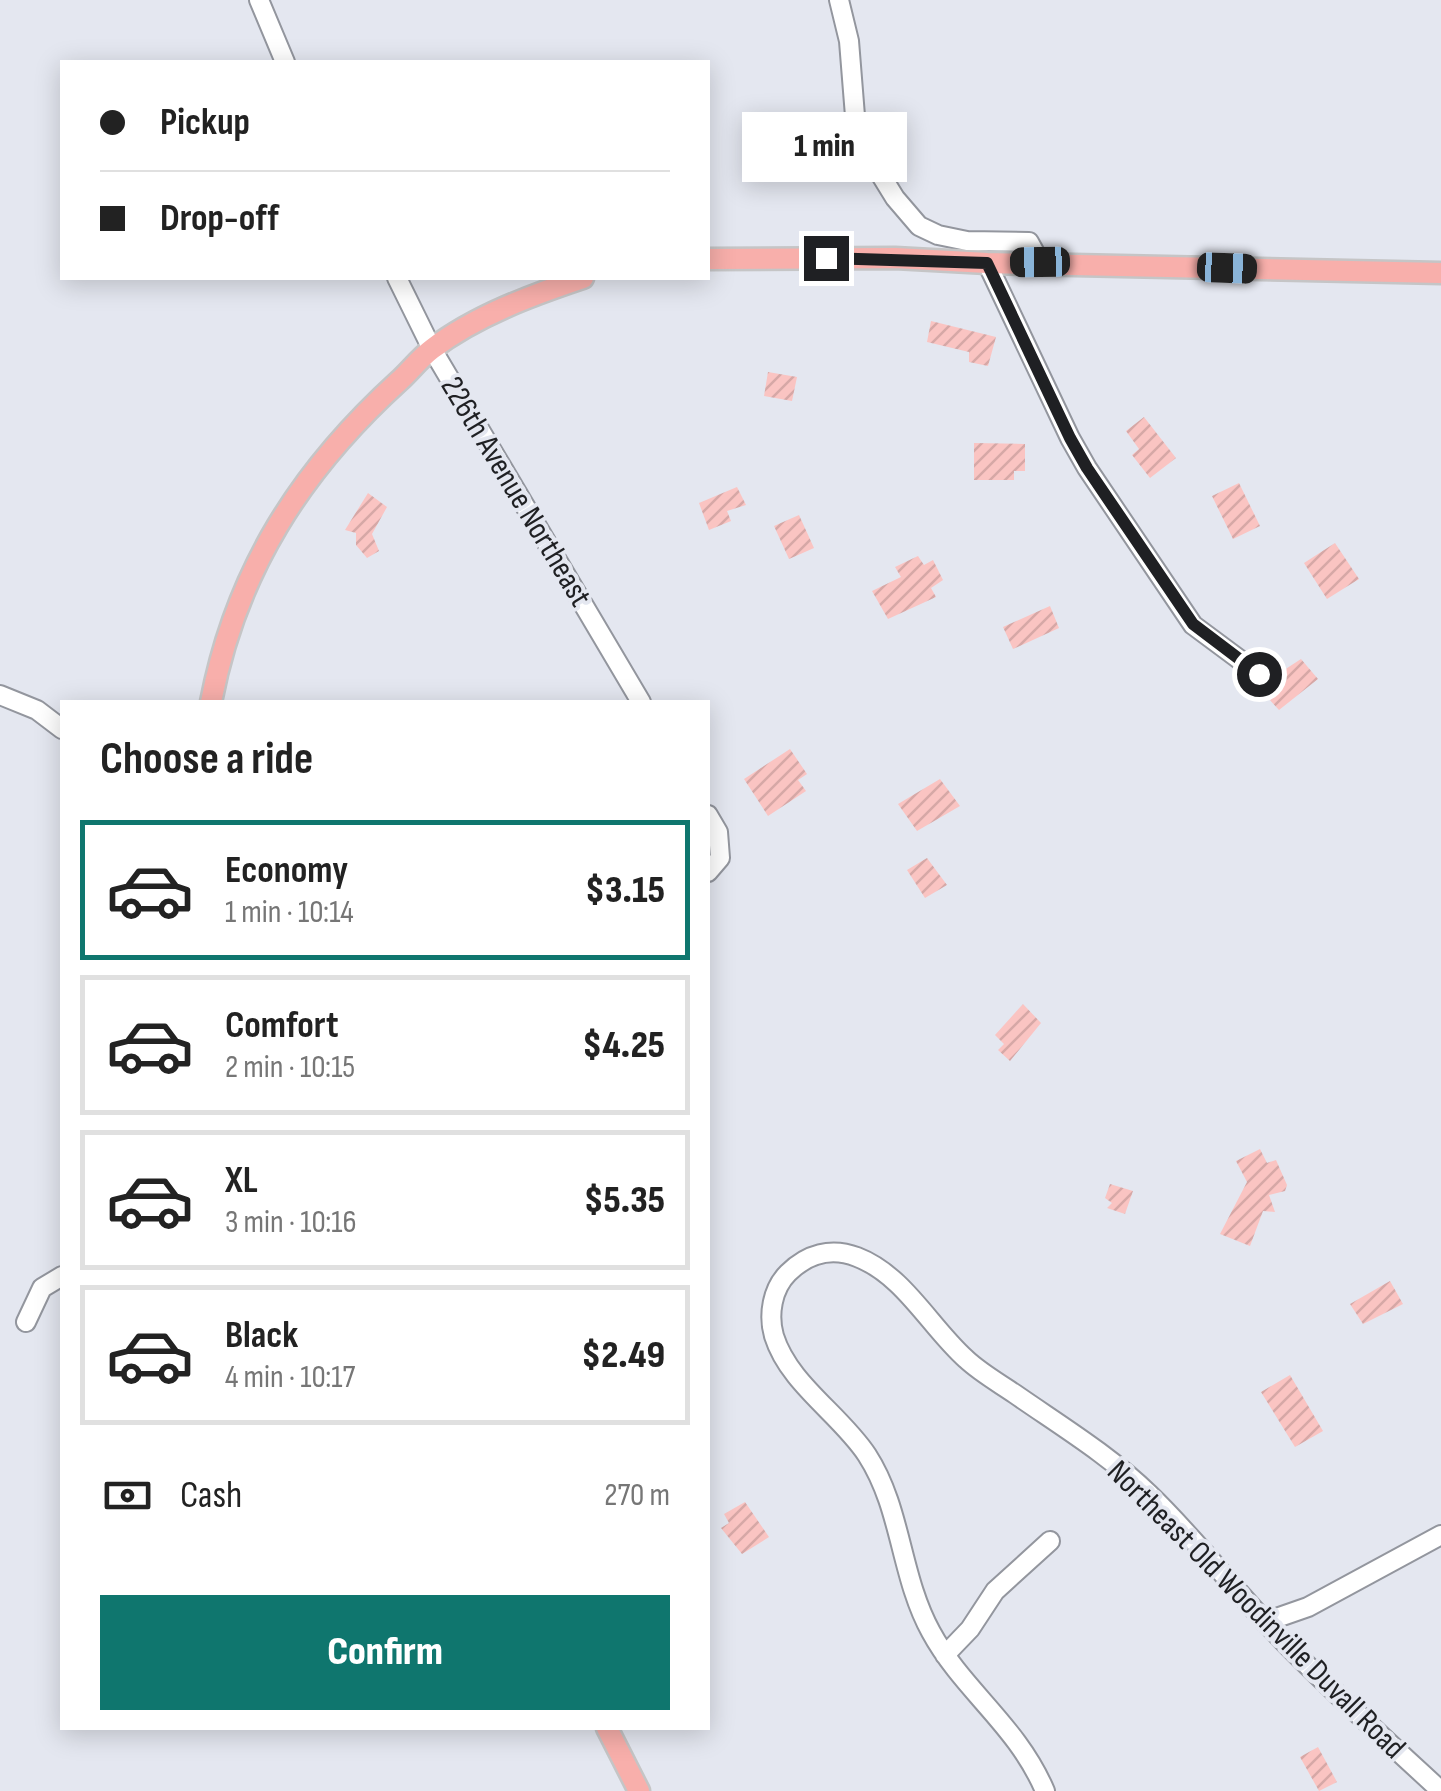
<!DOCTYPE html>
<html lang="en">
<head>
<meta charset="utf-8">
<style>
	:root { --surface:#fff; --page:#f2f2f2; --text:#222; --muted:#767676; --line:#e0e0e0; --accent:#0f766e }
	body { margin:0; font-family:"Sofia Sans Condensed",sans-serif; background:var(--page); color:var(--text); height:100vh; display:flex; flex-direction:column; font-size:38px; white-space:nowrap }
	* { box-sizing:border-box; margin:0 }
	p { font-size:32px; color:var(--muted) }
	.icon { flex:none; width:55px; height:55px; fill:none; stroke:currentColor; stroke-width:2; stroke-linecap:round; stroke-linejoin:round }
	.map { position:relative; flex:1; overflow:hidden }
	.side { position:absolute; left:60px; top:700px; width:650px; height:1030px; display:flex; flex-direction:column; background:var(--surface); border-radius:0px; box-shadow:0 5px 25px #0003 }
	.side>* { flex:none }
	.hud { position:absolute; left:60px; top:60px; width:650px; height:220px; border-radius:0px; box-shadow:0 5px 25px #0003; display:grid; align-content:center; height:220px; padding:0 40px; background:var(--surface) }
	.end { position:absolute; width:45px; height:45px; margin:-22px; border:12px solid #1f2023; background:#fff; box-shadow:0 0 0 5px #fff }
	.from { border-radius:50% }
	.bubble { position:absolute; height:70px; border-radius:0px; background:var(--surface); box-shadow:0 5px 25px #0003; font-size:32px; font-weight:800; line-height:70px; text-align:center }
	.car { position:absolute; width:30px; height:60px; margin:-30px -15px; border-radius:12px; box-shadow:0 0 8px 2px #0007; background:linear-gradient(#222 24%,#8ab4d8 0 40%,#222 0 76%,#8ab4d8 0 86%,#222 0) }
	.hud b { display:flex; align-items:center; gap:35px; height:95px; font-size:38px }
	.hud b+b { border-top:2px solid var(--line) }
	.hud i { width:25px; height:25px; background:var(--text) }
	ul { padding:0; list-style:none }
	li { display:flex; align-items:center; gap:30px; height:140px; margin:0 20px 15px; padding:0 20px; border:5px solid var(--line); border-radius:0px }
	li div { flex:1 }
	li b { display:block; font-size:38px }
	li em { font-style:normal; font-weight:800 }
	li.current { border-color:var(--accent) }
	li>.icon { width:90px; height:90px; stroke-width:1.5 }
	h2 { padding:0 40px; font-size:45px; line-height:120px }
	.pay { display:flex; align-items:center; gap:25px; height:110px; padding:0 40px; font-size:38px }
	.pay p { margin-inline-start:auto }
	.cta { display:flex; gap:20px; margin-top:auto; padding:20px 40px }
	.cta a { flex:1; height:115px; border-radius:0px; background:var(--accent); color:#fff; font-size:40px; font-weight:800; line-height:115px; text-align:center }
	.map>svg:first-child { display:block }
	.building { fill:url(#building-hatch) }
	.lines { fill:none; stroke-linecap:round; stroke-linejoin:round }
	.minor-casing { stroke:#93969e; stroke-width:22 }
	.major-casing { stroke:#c5c5c6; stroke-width:25 }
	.minor { stroke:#fff; stroke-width:18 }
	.major { stroke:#f8afab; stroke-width:20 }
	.route { stroke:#1f2023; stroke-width:12 }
	.labels { text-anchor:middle; stroke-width:8; stroke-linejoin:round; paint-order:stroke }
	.street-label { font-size:32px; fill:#1f2023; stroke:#e4e7f0 }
</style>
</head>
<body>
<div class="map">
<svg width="1441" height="1791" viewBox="0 0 1441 1791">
	<defs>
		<pattern id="building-hatch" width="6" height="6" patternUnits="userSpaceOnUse" patternTransform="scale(2.5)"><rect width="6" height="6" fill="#fac4c2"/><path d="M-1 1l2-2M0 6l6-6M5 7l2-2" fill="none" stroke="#d6a8a6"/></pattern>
	</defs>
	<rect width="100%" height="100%" fill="#e4e7f0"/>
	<path class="building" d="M931,321L996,337L988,366L969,362V352L927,342Z
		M768,372L797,377L792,401L764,396Z
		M1144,417L1176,458L1150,478L1132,455L1139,449L1126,431Z
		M974,443L1025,444V471H1014V480H974Z
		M1239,483L1260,526L1233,539L1212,496Z
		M737,487L746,505L727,511L731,521L709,530L699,503Z
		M368,493L387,507L372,534L379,551L367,558L356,545V533L345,530Z
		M799,515L814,548L789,559L774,526Z
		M1335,543L1359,579L1327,599L1304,563Z
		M918,556L924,565L933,560L943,580L931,588L936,597L888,619L872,591L901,577L895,567Z
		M1050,606L1059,628L1013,649L1003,627Z
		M1301,659L1318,679L1279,710L1257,686L1268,682L1274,667L1281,672Z
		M790,749L807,774L798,780L806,791L768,816L744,779Z
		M940,779L960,806L917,831L898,804Z
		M927,858L947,885L925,898L907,870Z
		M1023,1004L1041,1023L1010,1061L998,1050L1004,1044L995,1035Z
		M1260,1149L1267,1163L1276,1160L1287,1185L1285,1191L1269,1195L1275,1212L1263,1211L1250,1246L1220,1234L1247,1182L1236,1161Z
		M1110,1184L1133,1191L1125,1214L1107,1208L1112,1203L1105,1198Z
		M1390,1281L1403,1304L1363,1324L1350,1304Z
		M1290,1375L1323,1431L1295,1447L1261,1392Z
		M745,1502L769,1537L742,1554L721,1528L729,1523L724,1514Z
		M1318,1747L1337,1782L1319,1791L1300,1757Z"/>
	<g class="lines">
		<g class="minor-casing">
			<path id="minor" d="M259,0L285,62
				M839,0L849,41L855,116L863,146L895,198L919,226L938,235L967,241L1029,242L1040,262
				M987,263L1070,438L1087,468L1193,625L1259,674
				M397,278L432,349L641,702
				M0,695L37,710L62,729
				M708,815L718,832L720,858L708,872
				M26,1322L42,1288L62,1276
				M1265,1622L1308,1607L1441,1535
				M945,1655L970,1629L995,1591L1050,1541
				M1045,1791C1017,1725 963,1691 931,1632C900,1576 902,1509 867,1455C840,1414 789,1384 774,1336C768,1315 772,1289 788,1273C807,1254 831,1247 857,1257C904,1275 930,1327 966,1359C981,1373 999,1383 1015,1394C1061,1426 1109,1455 1149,1494C1198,1541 1239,1596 1287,1645C1336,1695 1389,1743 1441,1791"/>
		</g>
		<g class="major-casing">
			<path id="major" d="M708,259L895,258L987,263L1441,273
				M211,702C236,571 301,470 399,381C410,371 420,358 432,349C475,316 532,295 583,278
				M607,1728L639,1791"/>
		</g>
		<use href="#minor" class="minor"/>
		<use href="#major" class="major"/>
	</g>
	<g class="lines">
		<path class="route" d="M826,258L987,263L1070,438L1087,468L1193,624L1259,674"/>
	</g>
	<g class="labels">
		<g class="street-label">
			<text transform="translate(517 491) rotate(59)" y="11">226th Avenue Northeast</text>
			<text transform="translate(1257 1609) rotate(45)" y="11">Northeast Old Woodinville Duvall Road</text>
		</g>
	</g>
</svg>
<i class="end from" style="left:1259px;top:674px"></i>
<i class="end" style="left:826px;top:258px"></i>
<div class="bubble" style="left:742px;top:112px;width:165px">1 min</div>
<i class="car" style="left:1040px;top:262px;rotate:269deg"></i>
<i class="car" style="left:1227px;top:268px;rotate:92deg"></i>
<div class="hud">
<b><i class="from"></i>Pickup</b>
<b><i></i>Drop-off</b>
</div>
<section class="side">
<h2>Choose a ride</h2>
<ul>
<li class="current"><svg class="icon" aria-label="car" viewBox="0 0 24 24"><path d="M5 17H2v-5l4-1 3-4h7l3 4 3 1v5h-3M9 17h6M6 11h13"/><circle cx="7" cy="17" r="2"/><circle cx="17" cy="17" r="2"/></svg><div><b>Economy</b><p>1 min · 10:14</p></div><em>$3.15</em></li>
<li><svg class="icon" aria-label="car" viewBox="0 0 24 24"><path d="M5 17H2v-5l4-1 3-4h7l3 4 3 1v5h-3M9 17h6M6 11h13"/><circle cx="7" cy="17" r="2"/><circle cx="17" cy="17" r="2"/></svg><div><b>Comfort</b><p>2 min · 10:15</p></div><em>$4.25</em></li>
<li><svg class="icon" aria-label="car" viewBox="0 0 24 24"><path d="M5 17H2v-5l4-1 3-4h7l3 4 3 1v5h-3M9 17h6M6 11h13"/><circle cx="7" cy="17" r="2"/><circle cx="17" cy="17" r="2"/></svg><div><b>XL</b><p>3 min · 10:16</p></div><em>$5.35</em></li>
<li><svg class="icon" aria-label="car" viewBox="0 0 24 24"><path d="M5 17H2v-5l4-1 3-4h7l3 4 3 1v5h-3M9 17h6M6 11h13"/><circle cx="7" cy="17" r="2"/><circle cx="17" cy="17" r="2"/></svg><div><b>Black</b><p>4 min · 10:17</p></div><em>$2.49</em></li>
</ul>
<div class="pay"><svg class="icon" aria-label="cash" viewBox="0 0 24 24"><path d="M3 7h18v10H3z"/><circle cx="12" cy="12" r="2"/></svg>Cash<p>270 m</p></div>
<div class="cta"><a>Confirm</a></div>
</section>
</div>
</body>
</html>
